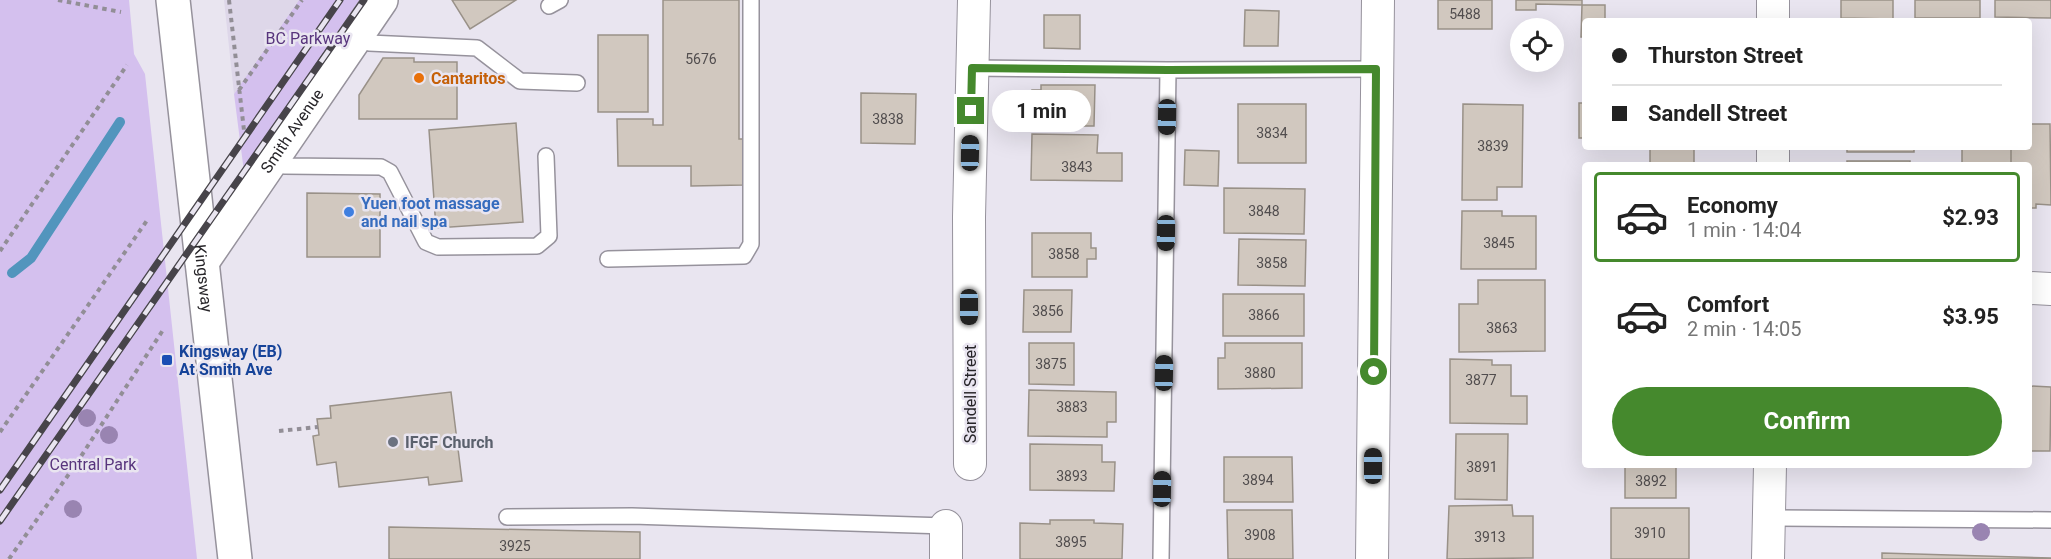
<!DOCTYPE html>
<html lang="en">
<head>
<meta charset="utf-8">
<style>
	:root { --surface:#fff; --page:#f2f2f2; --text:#222; --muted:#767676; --line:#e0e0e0; --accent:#45892d }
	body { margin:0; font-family:Roboto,sans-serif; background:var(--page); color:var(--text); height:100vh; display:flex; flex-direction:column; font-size:22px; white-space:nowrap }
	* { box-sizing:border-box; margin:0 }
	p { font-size:20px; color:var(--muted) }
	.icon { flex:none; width:33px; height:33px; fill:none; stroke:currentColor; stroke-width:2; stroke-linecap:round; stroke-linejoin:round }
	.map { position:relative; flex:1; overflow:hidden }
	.side { position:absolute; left:1582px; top:162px; width:450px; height:306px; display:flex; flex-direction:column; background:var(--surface); border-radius:6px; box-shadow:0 6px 24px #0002 }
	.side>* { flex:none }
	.top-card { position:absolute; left:1582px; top:18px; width:450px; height:132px; border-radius:6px; box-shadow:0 6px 24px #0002; display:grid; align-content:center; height:132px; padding:0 30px; background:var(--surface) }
	.buttons { position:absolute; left:1510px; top:18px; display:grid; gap:12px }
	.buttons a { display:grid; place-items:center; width:54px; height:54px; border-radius:50%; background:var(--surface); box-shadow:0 6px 24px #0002; font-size:30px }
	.end { position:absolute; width:27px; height:27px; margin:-14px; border:8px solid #45892d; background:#fff; box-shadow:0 0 0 3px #fff }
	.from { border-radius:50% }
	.bubble { position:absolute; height:42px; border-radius:21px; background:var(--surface); box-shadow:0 6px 24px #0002; font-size:20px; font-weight:700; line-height:42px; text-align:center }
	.car { position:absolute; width:18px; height:36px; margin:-18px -9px; border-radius:8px; box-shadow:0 0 4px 2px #0007; background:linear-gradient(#222 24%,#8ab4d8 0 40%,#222 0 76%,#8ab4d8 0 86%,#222 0) }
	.top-card b { display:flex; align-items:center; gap:21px; height:57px; font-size:22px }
	.top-card b+b { border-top:2px solid var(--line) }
	.top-card i { width:15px; height:15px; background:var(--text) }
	ul { padding:10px 0 0; list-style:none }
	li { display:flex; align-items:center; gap:18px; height:90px; margin:0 12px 9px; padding:0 18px; border:3px solid transparent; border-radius:6px }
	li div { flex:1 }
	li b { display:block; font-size:22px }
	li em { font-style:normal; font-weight:700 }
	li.selected { border-color:var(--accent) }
	li>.icon { width:54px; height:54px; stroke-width:1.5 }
	.primary-button { display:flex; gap:12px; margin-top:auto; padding:12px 30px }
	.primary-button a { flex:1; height:69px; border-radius:36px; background:var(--accent); color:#fff; font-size:24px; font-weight:700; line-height:69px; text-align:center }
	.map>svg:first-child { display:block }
	.built { fill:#ded7e9 }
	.green { fill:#d4c0ee }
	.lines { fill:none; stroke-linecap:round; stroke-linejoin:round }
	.stream { stroke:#5295bd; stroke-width:10 }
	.building { fill:#d1c8bf; stroke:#999188; stroke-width:1.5 }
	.lane-casing { stroke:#96929c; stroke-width:18 }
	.street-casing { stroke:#96929c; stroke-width:34 }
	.secondary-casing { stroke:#96929c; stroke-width:36 }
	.primary-casing { stroke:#96929c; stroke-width:36 }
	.path { stroke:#928e96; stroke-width:4; stroke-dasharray:4.5 4.5; stroke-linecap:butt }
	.lane { stroke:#fff; stroke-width:15 }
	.street { stroke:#fff; stroke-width:32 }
	.secondary { stroke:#fff; stroke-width:33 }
	.primary { stroke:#fff; stroke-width:33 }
	.rail-casing { stroke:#47444a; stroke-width:7 }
	.rail { stroke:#e9e5f0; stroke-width:4.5; stroke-dasharray:14; stroke-linecap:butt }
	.tree { fill:#9984b1 }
	.route { stroke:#45892d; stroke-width:8 }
	.food-dot { fill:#e8710a; stroke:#e9e5f0; stroke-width:2 }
	.shop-dot { fill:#3f7fe0; stroke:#e9e5f0; stroke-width:2 }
	.transit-dot { fill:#1a4fb4; stroke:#e9e5f0; stroke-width:2 }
	.worship-dot { fill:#6b7280; stroke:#e9e5f0; stroke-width:2 }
	.labels { text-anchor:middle; stroke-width:5; stroke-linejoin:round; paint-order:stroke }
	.number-label { font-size:14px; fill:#514d4e }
	.park-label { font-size:16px; fill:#58357d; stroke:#e9e5f0 }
	.food-label { font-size:16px; font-weight:bold; fill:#c56008; stroke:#e9e5f0; text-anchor:start }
	.street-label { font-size:16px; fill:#262428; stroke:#e9e5f0 }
	.shop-label { font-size:16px; font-weight:bold; fill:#366cbe; stroke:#e9e5f0; text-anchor:start }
	.transit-label { font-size:16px; font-weight:bold; fill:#164399; stroke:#e9e5f0; text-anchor:start }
	.worship-label { font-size:16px; font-weight:bold; fill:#5b616d; stroke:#e9e5f0; text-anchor:start }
</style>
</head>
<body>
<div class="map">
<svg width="2051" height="559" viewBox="0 0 2051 559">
	<rect width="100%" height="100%" fill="#e9e5f0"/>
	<path class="built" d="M224,0H299L234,94Z"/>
	<path class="green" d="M0,0H129L134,54L145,74L197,559H0Z
		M299,0H372L244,172L234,94Z"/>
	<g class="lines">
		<path class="stream" d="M12,273L31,258L120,122"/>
	</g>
	<path class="building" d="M452,0H516L470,29Z
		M663,0H739V139H743V185L691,186V166H618L617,119H653V125H663Z
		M1438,0H1492V29H1438Z
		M1516,0H1582V5L1536,4V10H1516Z
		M1841,0H1893V19L1841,18Z
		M1915,0H1980V18H1915Z
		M1995,0H2051V18L1995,17Z
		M1582,5H1605V21H1586V37H1581Z
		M1245,10L1279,11L1278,46H1244Z
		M1044,15H1080V49L1044,48Z
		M598,35H648V112H598Z
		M383,58H414V62H457V119H359V95Z
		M1041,85H1095L1094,126H1042L1043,120H1032V90H1041Z
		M861,93L916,94L915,144L861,143Z
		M1579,103H1586V138H1579Z
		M1238,104H1306V163H1238Z
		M1463,104L1523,105L1522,187H1497V200H1462Z
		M516,123L523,222L436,228L429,130Z
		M2030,124H2050L2051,205L2036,204V208H2030V165H2011V147H2030Z
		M1032,134L1098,135L1097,153H1122V181L1031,180Z
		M1650,147H1694V165H1650Z
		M1847,147H1914V152H1847Z
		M1962,147H2011V165H1962Z
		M1185,150L1219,151L1218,186L1184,185Z
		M1847,161H1910V165H1847Z
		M1224,188L1305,189L1304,234L1224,233Z
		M307,193L380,194V257H307Z
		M1462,211H1502V216H1536V269H1461Z
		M1032,233H1091V248H1096V259H1087V277H1032Z
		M1239,239L1306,240L1305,286L1238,285Z
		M1478,280H1545V351L1459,352V304H1478Z
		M1024,290H1072L1071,332H1023Z
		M1223,294H1304V336H1223Z
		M1029,343H1074V385L1029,384Z
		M1225,343H1302V388L1218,389V358H1225Z
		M1450,359L1492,360V365H1511V396H1527V424L1450,423Z
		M2030,386L2051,387L2050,451H2030Z
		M1029,390L1116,392V422H1107V437L1028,436Z
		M451,392L462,481L429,485L428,477L339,487L336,462L317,465L313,436L319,435L317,419L331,418L330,406Z
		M1456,434H1508L1507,500L1455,499Z
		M1030,444L1102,445V462H1115L1114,491L1030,490Z
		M1224,457H1292L1293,502H1224Z
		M1625,465H1676V498H1625Z
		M1512,505L1513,516H1533V558L1447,559L1449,506Z
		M1611,508H1689V559H1611Z
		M1227,510H1292L1293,559H1228Z
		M1050,520H1094V523L1123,524L1122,559H1020V523L1050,524Z
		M389,527L640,532V559H389Z
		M1882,553L2051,558V559H1882Z"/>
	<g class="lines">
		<g class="lane-casing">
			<path id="lane" d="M549,6L560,0
				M358,35L369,43L477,48L520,81L577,83
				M971,68L1168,70L1161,559
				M1168,70L1376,69
				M274,156L284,166L381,167L390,172L426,242L438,247L537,246L549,236L546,156
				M608,259L744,256L751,244V0
				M507,517L632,516L946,526
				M1769,518L2051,520"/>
		</g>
		<g class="street-casing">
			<path id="street" d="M1773,0V21
				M1773,147V165
				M2030,288L2051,289
				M970,464L969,217L974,0
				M946,559V526
				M1372,559L1378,0
				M1768,559L1770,465"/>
		</g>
		<g class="secondary-casing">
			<g id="secondary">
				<path id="s1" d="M202,262L381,0"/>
			</g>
		</g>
		<g class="primary-casing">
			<g id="primary">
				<path id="s2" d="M173,0L235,559"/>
			</g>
		</g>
		<path class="path" d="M58,0L121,12
			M229,0L245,139
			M239,90L302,0
			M0,251L127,65
			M279,431L318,427
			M0,432L148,219
			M9,559L76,464L163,330"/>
		<use href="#lane" class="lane"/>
		<use href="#street" class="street"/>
		<use href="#secondary" class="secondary"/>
		<use href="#primary" class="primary"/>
		<g class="rail-casing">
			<path id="rail" d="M0,490L340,0
				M0,521L364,0"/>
		</g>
		<use href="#rail" class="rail"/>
	</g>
	<g class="tree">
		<circle cx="87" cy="418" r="9"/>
		<circle cx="109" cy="435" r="9"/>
		<circle cx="73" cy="509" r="9"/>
		<circle cx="1981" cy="532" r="9"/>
	</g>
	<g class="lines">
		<path class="route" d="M971,111L972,68L1168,70L1376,69L1374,372"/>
	</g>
	<circle class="food-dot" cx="419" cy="78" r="6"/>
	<circle class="shop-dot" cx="349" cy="212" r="6"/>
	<rect class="transit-dot" x="161" y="354" width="12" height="12" rx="3"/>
	<circle class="worship-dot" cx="393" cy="442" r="6"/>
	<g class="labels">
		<g class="number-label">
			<text x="1465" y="19">5488</text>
			<text x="701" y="64">5676</text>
			<text x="888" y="124">3838</text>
			<text x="1272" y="138">3834</text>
			<text x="1493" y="151">3839</text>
			<text x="1077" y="172">3843</text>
			<text x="1264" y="216">3848</text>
			<text x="1499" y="248">3845</text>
			<text x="1064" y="259">3858</text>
			<text x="1272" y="268">3858</text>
			<text x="1048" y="316">3856</text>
			<text x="1264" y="320">3866</text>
			<text x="1502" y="333">3863</text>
			<text x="1051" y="369">3875</text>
			<text x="1260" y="378">3880</text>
			<text x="1481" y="385">3877</text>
			<text x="1072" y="412">3883</text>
			<text x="1482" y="472">3891</text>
			<text x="1072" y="481">3893</text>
			<text x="1258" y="485">3894</text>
			<text x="1651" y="486">3892</text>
			<text x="1650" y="538">3910</text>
			<text x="1260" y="540">3908</text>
			<text x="1490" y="542">3913</text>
			<text x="1071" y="547">3895</text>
			<text x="515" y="551">3925</text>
		</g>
		<g class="park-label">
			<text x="308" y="44">BC Parkway</text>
			<text x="93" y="470">Central Park</text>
		</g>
		<g class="food-label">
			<text x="431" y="84">Cantaritos</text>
		</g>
		<g class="street-label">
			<text dy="6" stroke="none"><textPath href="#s1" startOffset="159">Smith Avenue</textPath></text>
			<text dy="6" stroke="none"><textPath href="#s2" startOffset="280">Kingsway</textPath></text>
			<text transform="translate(970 394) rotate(-90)" y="6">Sandell Street</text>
		</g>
		<g class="shop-label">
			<text x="361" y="209">Yuen foot massage<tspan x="361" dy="18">and nail spa</tspan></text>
		</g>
		<g class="transit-label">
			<text x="179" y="357">Kingsway (EB)<tspan x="179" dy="18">At Smith Ave</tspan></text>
		</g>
		<g class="worship-label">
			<text x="405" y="448">IFGF Church</text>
		</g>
	</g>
</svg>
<div class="buttons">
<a><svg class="icon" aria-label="locate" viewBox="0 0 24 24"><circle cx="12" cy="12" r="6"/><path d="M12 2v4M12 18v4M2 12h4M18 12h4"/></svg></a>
</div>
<i class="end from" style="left:1374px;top:372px"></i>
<i class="end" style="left:971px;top:111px"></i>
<div class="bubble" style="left:992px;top:90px;width:99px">1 min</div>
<i class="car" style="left:1167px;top:117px;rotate:181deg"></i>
<i class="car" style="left:970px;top:153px;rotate:1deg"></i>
<i class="car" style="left:1166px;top:233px;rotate:181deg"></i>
<i class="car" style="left:969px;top:307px;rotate:180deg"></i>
<i class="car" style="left:1164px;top:373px;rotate:1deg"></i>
<i class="car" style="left:1373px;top:466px;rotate:0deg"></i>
<i class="car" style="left:1162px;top:489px;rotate:1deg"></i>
<div class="top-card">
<b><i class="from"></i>Thurston Street</b>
<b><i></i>Sandell Street</b>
</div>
<section class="side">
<ul>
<li class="selected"><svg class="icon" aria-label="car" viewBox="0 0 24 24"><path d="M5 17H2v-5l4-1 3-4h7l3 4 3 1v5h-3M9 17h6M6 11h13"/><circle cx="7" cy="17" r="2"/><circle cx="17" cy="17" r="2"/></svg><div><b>Economy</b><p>1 min · 14:04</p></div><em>$2.93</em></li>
<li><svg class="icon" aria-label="car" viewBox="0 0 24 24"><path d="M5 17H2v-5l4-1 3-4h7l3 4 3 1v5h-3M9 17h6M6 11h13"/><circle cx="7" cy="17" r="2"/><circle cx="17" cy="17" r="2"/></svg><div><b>Comfort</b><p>2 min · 14:05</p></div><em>$3.95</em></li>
</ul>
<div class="primary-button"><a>Confirm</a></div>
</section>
</div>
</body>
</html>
